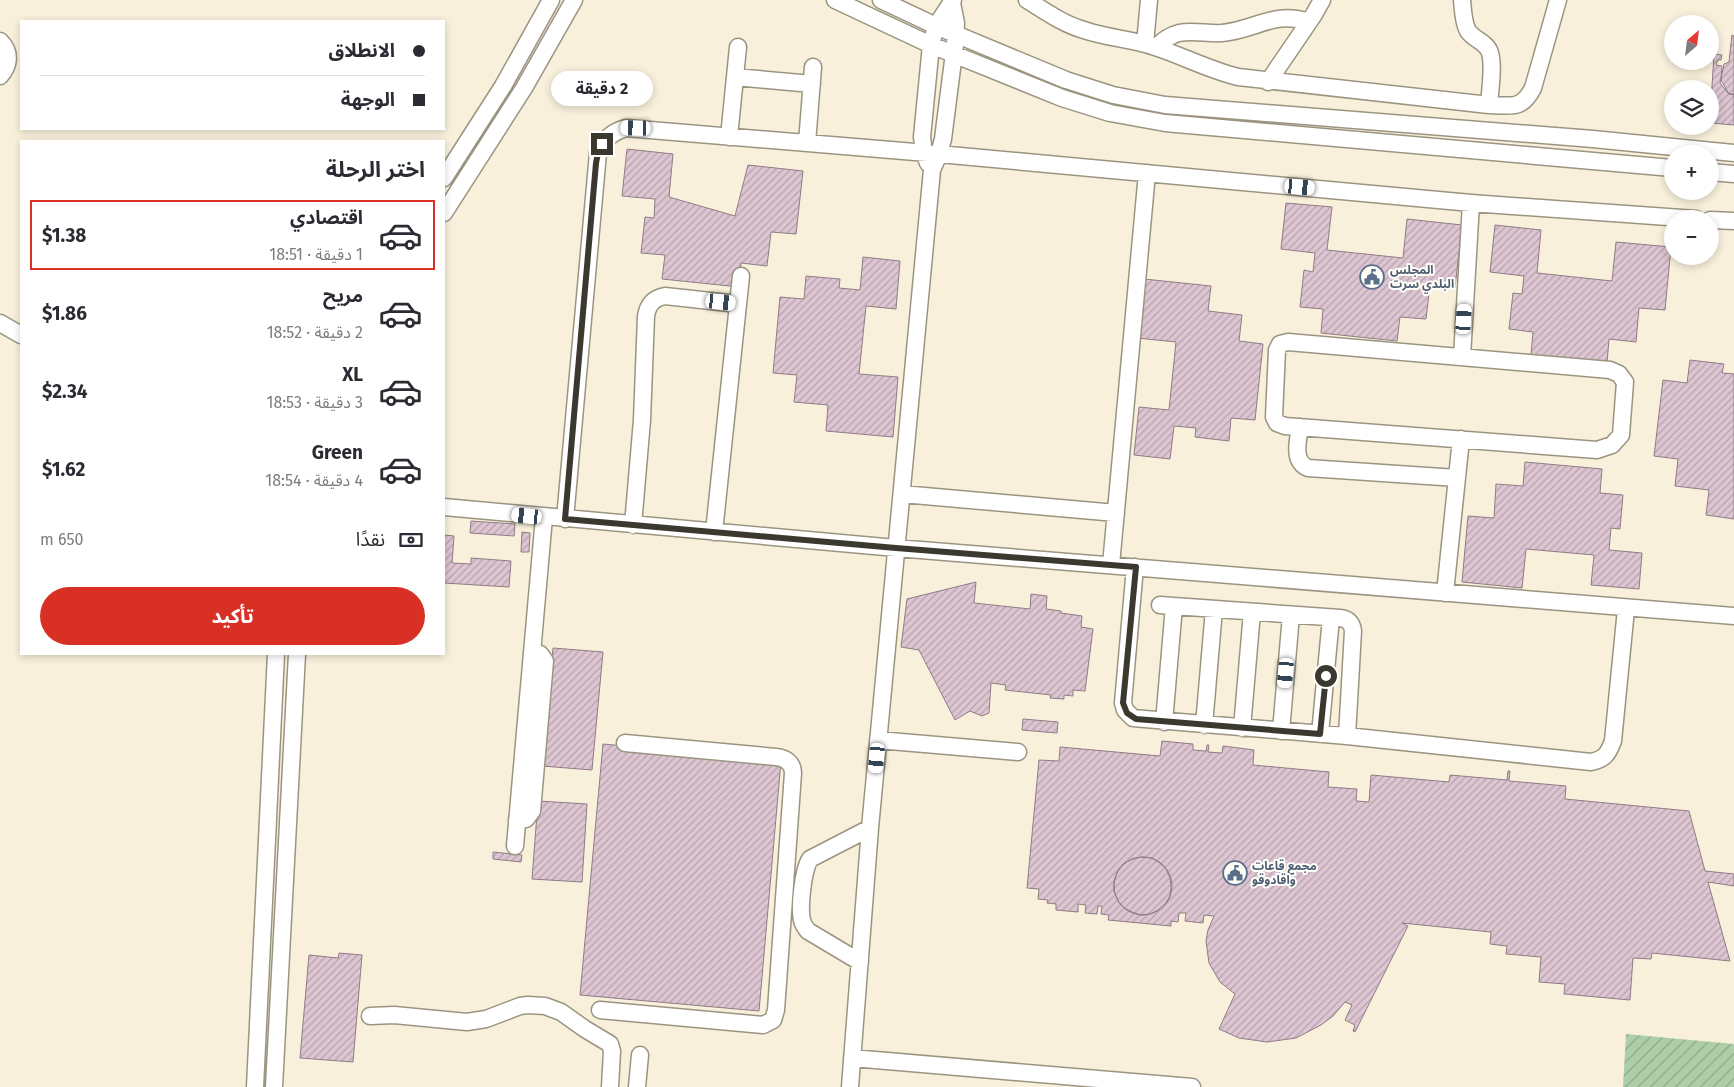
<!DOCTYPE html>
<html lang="ar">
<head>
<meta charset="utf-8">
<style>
	:root { --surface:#fff; --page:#f2f2f3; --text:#2b2b33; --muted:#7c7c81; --line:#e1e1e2; --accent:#d93025 }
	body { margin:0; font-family:"Fira Sans","Noto Sans Arabic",sans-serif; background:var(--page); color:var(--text); direction:rtl; height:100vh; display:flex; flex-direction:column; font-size:19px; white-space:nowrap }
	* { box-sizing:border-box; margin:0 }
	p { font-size:16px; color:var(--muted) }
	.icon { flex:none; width:28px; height:28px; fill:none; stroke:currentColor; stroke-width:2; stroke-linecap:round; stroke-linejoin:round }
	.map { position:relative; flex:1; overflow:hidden; direction:ltr }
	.sheet { position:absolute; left:20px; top:140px; width:425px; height:515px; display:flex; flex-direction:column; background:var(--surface); border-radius:0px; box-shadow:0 2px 8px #0003; direction:rtl }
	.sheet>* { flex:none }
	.guide { position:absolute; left:20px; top:20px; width:425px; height:110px; border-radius:0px; box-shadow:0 2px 8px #0003; direction:rtl; display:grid; align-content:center; height:110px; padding:0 20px; background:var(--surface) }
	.needle { width:32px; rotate:28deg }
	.buttons { position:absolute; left:1664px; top:15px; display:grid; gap:10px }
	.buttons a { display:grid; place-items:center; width:55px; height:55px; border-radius:50%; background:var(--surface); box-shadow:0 2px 8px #0003; font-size:25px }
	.end { position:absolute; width:22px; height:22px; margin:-11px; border:6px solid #3b3830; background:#fff; box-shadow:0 0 0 2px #fff }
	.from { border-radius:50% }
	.bubble { position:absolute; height:35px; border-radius:18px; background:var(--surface); box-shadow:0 2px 8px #0003; font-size:16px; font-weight:700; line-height:35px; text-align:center; direction:rtl }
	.car { position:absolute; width:15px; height:30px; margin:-15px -8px; border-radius:6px; box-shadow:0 0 4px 1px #0007; background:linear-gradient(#fff 24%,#345 0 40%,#fff 0 76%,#345 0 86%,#fff 0) }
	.guide b { display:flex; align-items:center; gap:18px; height:48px; font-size:19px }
	.guide b+b { border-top:1px solid var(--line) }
	.guide i { width:12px; height:12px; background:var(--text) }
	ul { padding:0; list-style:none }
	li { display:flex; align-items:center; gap:15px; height:70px; margin:0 10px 8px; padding:0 10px; border:2px solid transparent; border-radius:0px }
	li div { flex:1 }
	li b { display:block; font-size:19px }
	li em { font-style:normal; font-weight:700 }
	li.selected { border-color:var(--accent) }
	li>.icon { width:45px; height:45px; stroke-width:1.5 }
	h2 { padding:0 20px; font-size:22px; line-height:60px }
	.pay { display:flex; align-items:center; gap:12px; height:55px; padding:0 20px; font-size:19px }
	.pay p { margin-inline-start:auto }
	.button { display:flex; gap:10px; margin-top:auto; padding:10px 20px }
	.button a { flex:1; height:58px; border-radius:30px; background:var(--accent); color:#fff; font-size:20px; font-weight:700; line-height:58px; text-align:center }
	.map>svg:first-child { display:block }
	.garden { fill:url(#garden-furrows) }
	.building { fill:url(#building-hatch); stroke:#907b86; fill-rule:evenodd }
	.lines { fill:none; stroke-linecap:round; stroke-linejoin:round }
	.minor-casing { stroke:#9b9480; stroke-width:19 }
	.minor { stroke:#fff; stroke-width:16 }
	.route { stroke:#3b3830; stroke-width:6 }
	.labels { text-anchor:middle; stroke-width:4; stroke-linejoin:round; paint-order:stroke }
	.service-label { font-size:12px; font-weight:bold; fill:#4e5e75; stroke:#fffef9; text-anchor:start }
</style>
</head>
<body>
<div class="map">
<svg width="1734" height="1087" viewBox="0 0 1734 1087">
	<defs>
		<pattern id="garden-furrows" width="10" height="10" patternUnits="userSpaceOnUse" patternTransform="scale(1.25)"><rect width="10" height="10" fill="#aecea8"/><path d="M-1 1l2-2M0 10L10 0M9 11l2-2" fill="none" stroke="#8fa889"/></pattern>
		<pattern id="building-hatch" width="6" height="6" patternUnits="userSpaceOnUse" patternTransform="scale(1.25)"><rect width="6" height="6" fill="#ddc6d2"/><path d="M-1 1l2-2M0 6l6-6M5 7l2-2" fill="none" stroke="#b4a2ab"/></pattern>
	</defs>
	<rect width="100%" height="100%" fill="#f8f0db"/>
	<path class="garden" d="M1626,1034L1734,1044V1087H1623Z"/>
	<path class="building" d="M1732,35L1734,36V95L1729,94L1720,83L1724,64L1729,62Z
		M1714,54L1722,55L1721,60H1718L1716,65L1722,66L1721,80L1729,94H1734V125L1711,123L1710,119Z
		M627,149L673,154L669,197L735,216L748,165L803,171L796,234L771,232L767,266L741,263L739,287L662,279L665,255L641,253L645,217L654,218L655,199L622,196Z
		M1286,203L1332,207L1327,250L1403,258L1407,219L1462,225L1455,288L1430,285L1426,319L1400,317L1397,341L1321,333L1323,309L1300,307L1304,270L1313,272L1315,253L1281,249Z
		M1495,225L1541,230L1537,273L1612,281L1616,242L1671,247L1665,310L1639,308L1636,342L1609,339L1607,363L1531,355L1533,332L1509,329L1513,293L1522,294L1524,276L1490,272Z
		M863,257L900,261L896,309L866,306L859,374L898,377L893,437L826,431L828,405L794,402L797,375L773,373L780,297L804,299L806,276L840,279L839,288L860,290Z
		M1144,279L1211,286L1208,311L1242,315L1239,341L1263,344L1255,420L1231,418L1229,441L1195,437L1196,428L1174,426L1170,459L1134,455L1139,407L1169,410L1176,342L1137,338Z
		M1690,360L1724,364L1722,373L1734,374V519L1706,515L1709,490L1675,486L1678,459L1654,456L1663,380L1687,383Z
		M1525,462L1602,469L1600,493L1623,495L1620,529L1611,528L1609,550L1642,553L1639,589L1591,585L1594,555L1526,549L1522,588L1462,582L1468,516L1494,518L1496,484L1523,486Z
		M471,521L515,524L514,536L470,533Z
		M522,532L530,533L529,552H521Z
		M444,535L454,536L452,563L471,564V558L511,561L509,587L444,583Z
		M976,582L974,603L1030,609L1031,594L1047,596L1046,609L1061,611V613L1082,616L1081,627L1093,629L1085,691L1073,690V696L1064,695V699L1050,698L1051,695L1005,690L1006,685L991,683L989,713L982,716L970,711L955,720L919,650L901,647L907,599Z
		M553,648L603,652L592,770L542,766Z
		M1023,719L1058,722L1057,733L1022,730Z
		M1162,741L1193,744V750L1206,751L1207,745H1209L1208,752L1222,753L1223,746L1254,750L1253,765L1329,772L1328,787L1357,789L1356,801L1369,802L1371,775L1449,782L1450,775L1507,780L1508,771H1510L1509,781L1566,786L1565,799L1689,811L1705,871L1734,874V886L1708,882L1730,961L1652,953L1651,959L1633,958L1630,1000L1564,994L1565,984L1539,982L1541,957L1506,954L1507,946L1490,944L1491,932L1402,923L1408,926L1355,1032L1353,1031L1355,1025L1345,1020L1352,1005L1345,1002L1333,1016L1321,1025L1296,1038L1267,1042L1239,1038L1219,1029L1235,994L1220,982L1209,963L1206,941L1208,930L1214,916L1204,915L1203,923L1185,921L1186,913H1179L1178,922L1171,921V926L1108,920L1109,915L1101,914L1102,906H1098L1097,914L1085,913L1086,905L1078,904V912L1056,910V904L1047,903L1048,900L1038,899L1039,889L1027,888L1039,760L1059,761L1060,747L1160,756ZM1142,857L1152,858L1160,863L1166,869L1170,878L1171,887L1170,896L1165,904L1158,910L1150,914L1141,915L1132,912L1124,908L1118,901L1114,891V881L1117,872L1123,864L1132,859Z
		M603,744L781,761L759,1011L580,995Z
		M538,801L587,804L582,882L532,879Z
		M493,852L522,855L521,862L493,859Z
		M1114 886a29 29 0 1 1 58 0a29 29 0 1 1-58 0Z
		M339,953L362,955L353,1062L300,1058L309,955L338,958Z"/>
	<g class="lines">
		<g class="minor-casing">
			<path id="minor" d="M835,0L931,45L1062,98L1110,113L1165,123L1672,168
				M881,0L936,26L1066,80L1113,95L1165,105L1593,139L1734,153
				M1027,0C1045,11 1063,24 1084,30C1107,38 1132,39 1155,47C1183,56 1209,70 1238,77L1489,105C1511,105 1521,111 1533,88L1558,0
				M1462,0C1463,10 1463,22 1468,31C1474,40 1487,42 1490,53C1494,66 1490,90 1489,105
				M0,41C11,52 10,65 0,76
				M1145,44L1149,0
				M1156,47C1163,41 1170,35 1179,33C1193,30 1208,34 1222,33C1256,30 1274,10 1309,22
				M735,77L812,84
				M1268,82L1313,16L1322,0
				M729,137L738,47
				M807,143L813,67
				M928,163L924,153L922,137L931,45L936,26L953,0
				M1710,172L1734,174
				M444,178L503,86L551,0
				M444,213L524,88L574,0
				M1710,220L1734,221
				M0,323L21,335
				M1288,342L1610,370L1619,374L1625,382L1621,435L1612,445L1597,450L1285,426L1277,423L1274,417L1277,350L1280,344Z
				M1462,357L1471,203
				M1300,427C1298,441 1292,461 1308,468L1457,478
				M902,494L1116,513
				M444,507L896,548L1734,616
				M565,519L598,153C604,139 612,132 626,128L939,154L1471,203L1696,219
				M633,525L642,420L646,316C648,304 654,298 665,296L738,304
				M714,532L741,276
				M1111,565L1147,173
				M1135,567L1123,703L1125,710L1133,718L1347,736L1591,762C1605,759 1608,754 1613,741L1626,609
				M1445,593L1461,439
				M1160,605L1340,618C1348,619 1352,623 1353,631L1347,736
				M1164,722L1174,606
				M1204,725L1214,609
				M1242,728L1252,612
				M1281,731L1291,615
				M1320,734L1331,618
				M878,740L1018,752
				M517,820L526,819L532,811L545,661L540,654L532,652
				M515,846L544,517
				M860,962L808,931C805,927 803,925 802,920C799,907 803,870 810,859L870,828
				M600,1010L763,1025L773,1020L776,1010L793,773C793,763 786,758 776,757L625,743
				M370,1016L394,1015L467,1022L486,1019L520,1006L528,1005L545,1006L561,1012L585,1029L610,1044L612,1051L610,1087
				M852,1058L1192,1087
				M255,1087L276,654
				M274,1087L297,654
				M637,1087L640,1055
				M850,1087L870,828L932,170L939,154L943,139L955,45L956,23L952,3"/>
		</g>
		<use href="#minor" class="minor"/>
	</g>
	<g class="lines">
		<path class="route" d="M602,144L598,153L596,163L565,519L896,548L1136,567L1123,703L1127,713L1136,719L1320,734L1326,676"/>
	</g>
	<defs>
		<g id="civic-ring" transform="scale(1.25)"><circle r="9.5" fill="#fffef9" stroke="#5c6f8a" stroke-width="1.5"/><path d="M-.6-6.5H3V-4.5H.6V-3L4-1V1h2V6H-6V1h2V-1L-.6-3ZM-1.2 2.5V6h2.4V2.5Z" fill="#5c6f8a"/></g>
	</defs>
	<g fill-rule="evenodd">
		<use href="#civic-ring" x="1372" y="277"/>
		<use href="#civic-ring" x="1235" y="873"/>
	</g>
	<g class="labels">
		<g class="service-label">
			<text x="1390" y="274">المجلس<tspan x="1390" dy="14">البلدي سرت</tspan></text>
			<text x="1252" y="870">مجمع قاعات<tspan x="1252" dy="14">واقادوقو</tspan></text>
		</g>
	</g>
</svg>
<div class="buttons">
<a><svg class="needle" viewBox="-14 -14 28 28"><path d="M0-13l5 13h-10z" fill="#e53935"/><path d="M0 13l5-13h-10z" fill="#7c7c81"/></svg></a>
<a><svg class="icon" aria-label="layers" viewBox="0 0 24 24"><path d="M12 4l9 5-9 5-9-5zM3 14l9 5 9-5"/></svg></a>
<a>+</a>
<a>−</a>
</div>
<i class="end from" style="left:1326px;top:676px"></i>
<i class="end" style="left:602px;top:144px"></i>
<div class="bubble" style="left:551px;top:71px;width:102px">2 دقيقة</div>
<i class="car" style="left:636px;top:128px;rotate:271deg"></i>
<i class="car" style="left:1300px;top:187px;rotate:95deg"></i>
<i class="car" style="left:721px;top:302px;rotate:96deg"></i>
<i class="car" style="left:1464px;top:319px;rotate:4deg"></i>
<i class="car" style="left:527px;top:516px;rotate:276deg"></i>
<i class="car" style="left:1286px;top:673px;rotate:185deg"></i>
<i class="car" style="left:877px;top:758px;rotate:185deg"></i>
<div class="guide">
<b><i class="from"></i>الانطلاق</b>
<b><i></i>الوجهة</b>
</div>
<section class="sheet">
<h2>اختر الرحلة</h2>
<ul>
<li class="selected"><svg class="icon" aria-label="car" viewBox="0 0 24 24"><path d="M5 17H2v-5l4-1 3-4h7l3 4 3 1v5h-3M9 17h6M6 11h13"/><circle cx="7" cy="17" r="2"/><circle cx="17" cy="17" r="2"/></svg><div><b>اقتصادي</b><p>1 دقيقة · 18:51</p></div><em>$1.38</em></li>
<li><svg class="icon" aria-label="car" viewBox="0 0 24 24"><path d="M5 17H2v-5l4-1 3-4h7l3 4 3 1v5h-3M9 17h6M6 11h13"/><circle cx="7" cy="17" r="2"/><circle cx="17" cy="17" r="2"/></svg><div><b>مريح</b><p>2 دقيقة · 18:52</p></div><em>$1.86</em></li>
<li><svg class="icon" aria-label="car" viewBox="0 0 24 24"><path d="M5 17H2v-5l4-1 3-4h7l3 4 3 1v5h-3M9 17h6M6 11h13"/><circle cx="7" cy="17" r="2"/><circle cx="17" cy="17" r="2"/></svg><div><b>XL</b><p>3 دقيقة · 18:53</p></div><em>$2.34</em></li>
<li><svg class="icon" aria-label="car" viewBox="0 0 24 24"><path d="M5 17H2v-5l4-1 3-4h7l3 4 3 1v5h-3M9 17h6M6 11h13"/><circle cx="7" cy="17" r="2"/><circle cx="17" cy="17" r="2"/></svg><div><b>Green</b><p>4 دقيقة · 18:54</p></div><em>$1.62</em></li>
</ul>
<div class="pay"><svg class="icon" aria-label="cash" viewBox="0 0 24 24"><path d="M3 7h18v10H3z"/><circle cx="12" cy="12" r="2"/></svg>نقدًا<p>650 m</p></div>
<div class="button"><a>تأكيد</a></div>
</section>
</div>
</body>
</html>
